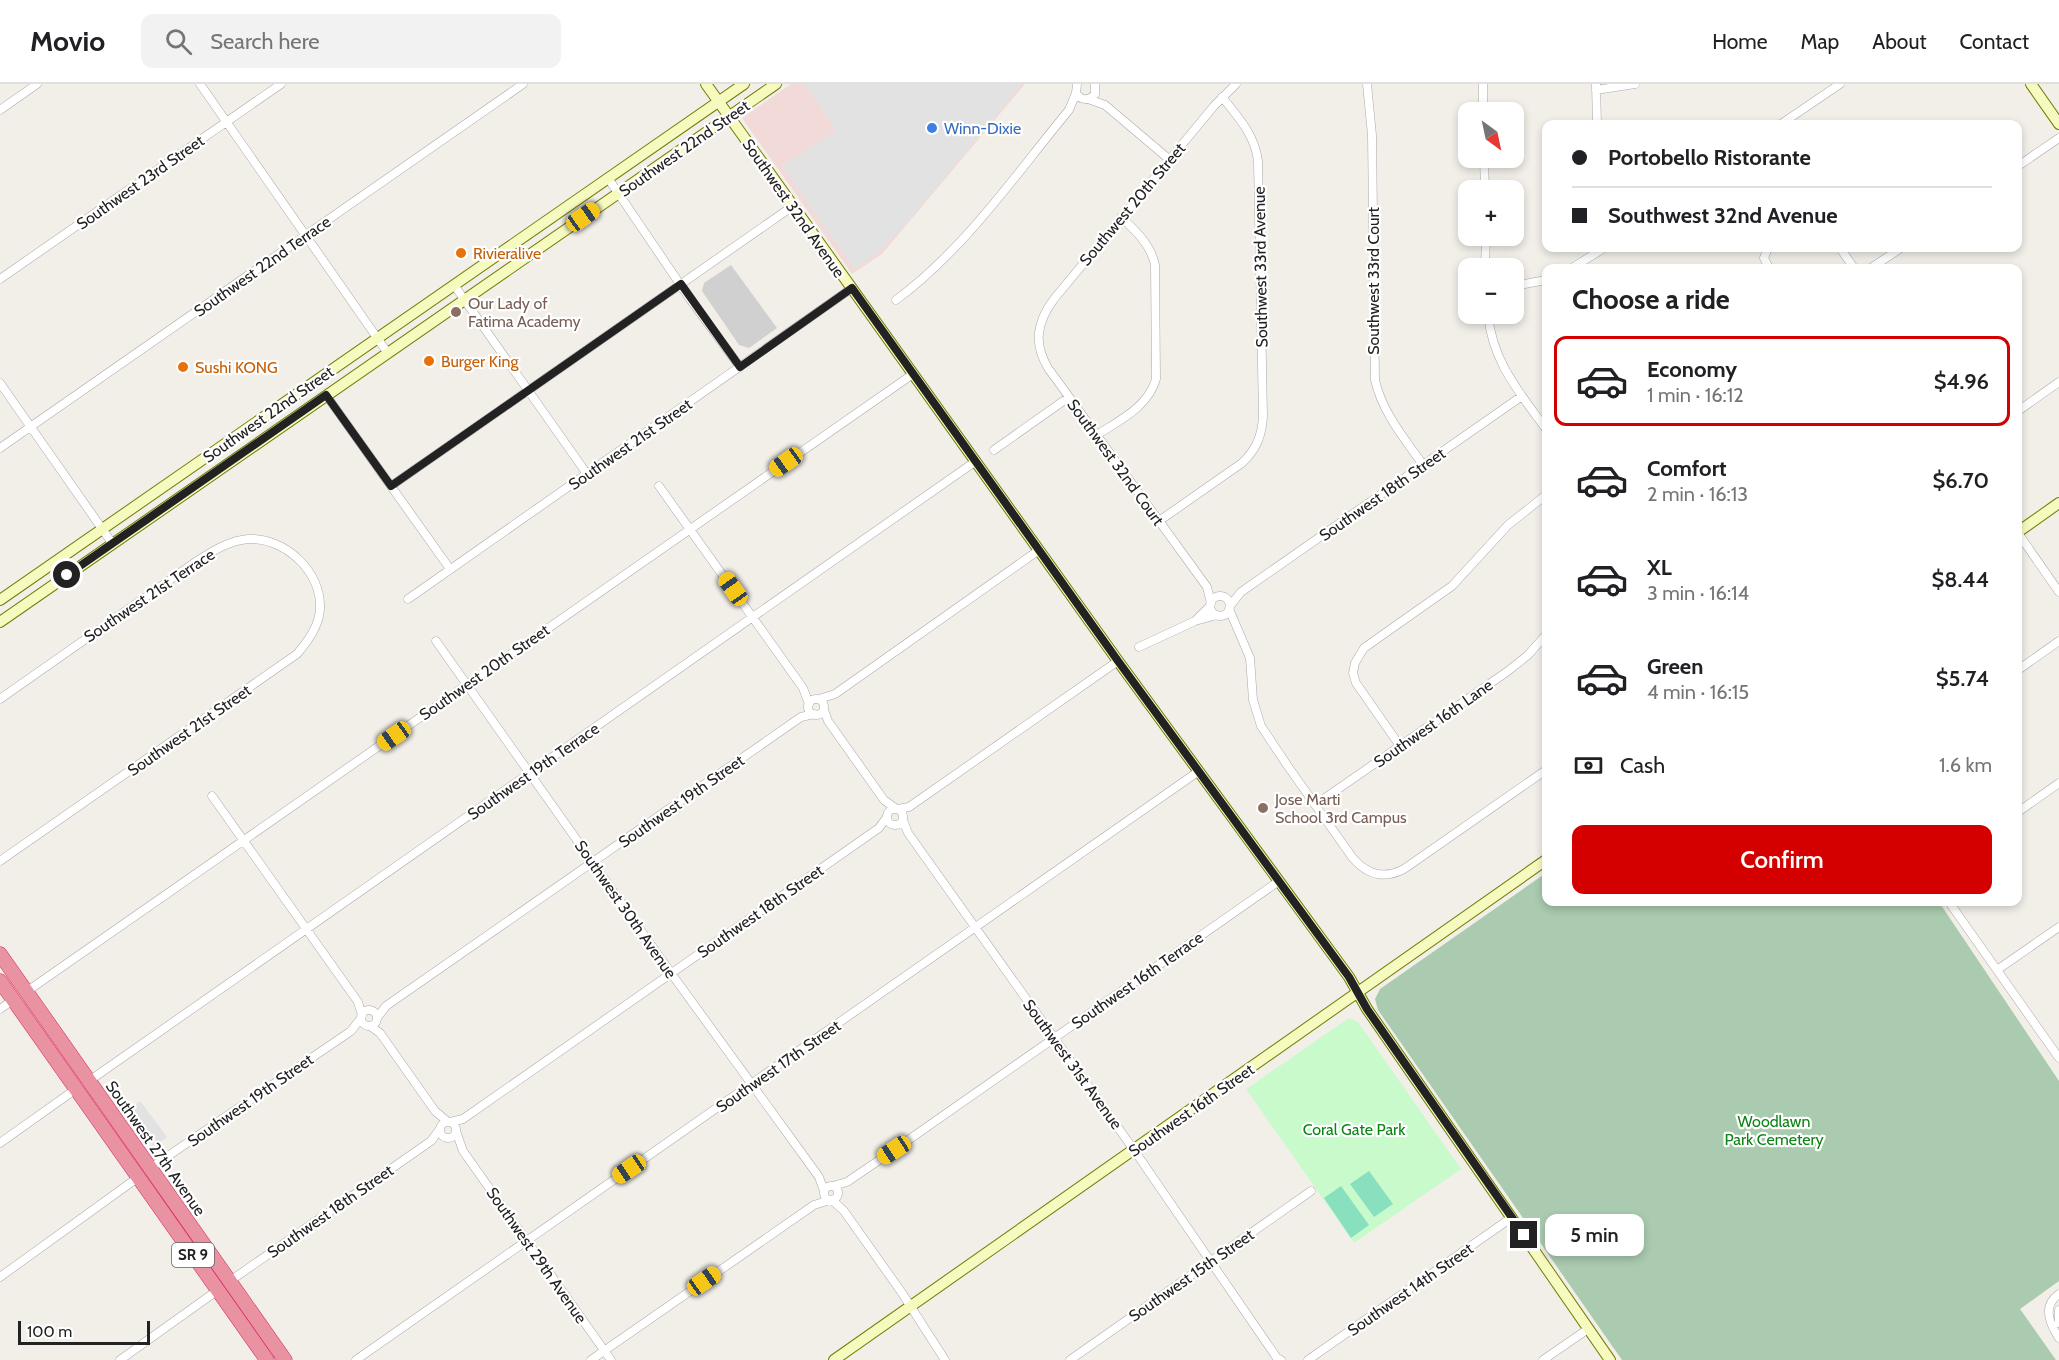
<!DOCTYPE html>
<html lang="en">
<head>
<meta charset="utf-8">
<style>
	:root { --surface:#fff; --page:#f2f2f2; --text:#202124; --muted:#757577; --line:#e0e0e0; --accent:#d40000 }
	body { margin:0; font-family:Cabin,sans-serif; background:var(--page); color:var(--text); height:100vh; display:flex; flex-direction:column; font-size:22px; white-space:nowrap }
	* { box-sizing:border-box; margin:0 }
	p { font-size:20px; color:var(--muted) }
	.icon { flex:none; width:33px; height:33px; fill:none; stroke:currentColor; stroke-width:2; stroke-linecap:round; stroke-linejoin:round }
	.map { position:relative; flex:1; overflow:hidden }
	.drawer { position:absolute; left:1542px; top:180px; width:480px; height:642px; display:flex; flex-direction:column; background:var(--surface); border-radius:12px; box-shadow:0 3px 9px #0003 }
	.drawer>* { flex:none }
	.top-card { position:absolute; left:1542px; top:36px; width:480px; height:132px; border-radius:12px; box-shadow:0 3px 9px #0003; display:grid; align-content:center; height:132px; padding:0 30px; background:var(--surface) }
	.needle { width:39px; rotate:147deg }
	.fabs { position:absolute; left:1458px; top:18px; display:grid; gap:12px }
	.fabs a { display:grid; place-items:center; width:66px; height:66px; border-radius:12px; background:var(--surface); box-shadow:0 3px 9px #0003; font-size:30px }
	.scale { position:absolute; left:18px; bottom:15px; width:132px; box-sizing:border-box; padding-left:6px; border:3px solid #222; border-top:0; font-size:16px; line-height:21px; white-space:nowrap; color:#222; -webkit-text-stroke:4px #fff; paint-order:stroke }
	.end { position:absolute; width:27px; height:27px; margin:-14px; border:8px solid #222; background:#fff; box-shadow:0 0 0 3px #fff }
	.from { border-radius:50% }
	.bubble { position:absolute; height:42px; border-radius:12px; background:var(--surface); box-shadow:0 3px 9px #0003; font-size:20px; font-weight:600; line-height:42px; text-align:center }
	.car { position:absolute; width:18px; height:36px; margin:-18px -9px; border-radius:8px; box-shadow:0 0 4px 2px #0007; background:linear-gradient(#f5c518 24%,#345 0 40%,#f5c518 0 76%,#345 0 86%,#f5c518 0) }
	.top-card b { display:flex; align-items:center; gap:21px; height:57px; font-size:22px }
	.top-card b+b { border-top:2px solid var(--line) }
	.top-card i { width:15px; height:15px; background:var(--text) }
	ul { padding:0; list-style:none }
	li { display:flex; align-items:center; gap:18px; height:90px; margin:0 12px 9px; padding:0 18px; border:3px solid transparent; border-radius:12px }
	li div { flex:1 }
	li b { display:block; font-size:22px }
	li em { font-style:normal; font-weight:600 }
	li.current { border-color:var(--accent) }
	li>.icon { width:54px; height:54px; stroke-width:1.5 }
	h2 { padding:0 30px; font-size:27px; line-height:72px }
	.pay { display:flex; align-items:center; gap:15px; height:66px; padding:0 30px; font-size:22px }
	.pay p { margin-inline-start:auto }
	.cta { display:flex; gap:12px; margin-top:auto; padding:12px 30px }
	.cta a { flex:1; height:69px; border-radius:12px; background:var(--accent); color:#fff; font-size:24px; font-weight:600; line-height:69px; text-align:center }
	header { display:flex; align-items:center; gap:36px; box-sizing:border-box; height:84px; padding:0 30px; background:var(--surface); border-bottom:2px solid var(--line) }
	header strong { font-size:28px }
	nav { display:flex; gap:33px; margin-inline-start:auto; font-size:21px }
	.search { width:420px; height:54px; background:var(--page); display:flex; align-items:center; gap:15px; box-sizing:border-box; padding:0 21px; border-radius:12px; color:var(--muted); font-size:22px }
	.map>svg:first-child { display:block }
	.commercial { fill:#f2dad9 }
	.religious { fill:#d0d0d0 }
	.cemetery { fill:#aacbaf }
	.park { fill:#c8facc }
	.pitch { fill:#88e0be }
	.parking { fill:#e2e2e2 }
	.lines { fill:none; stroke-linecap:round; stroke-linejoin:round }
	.street-casing { stroke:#a9a9a9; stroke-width:9 }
	.secondary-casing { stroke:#707d05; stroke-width:12 }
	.highway-casing { stroke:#dc2a67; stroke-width:15 }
	.street { stroke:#fff; stroke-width:8 }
	.secondary { stroke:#f7fabf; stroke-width:10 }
	.highway { stroke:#e892a2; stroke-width:14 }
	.route { stroke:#222; stroke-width:8 }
	.shop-dot { fill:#3f7fe0; stroke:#fff; stroke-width:2 }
	.food-dot { fill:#e8710a; stroke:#fff; stroke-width:2 }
	.education-dot { fill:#8d6e63; stroke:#fff; stroke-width:2 }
	.labels { text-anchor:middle; stroke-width:4.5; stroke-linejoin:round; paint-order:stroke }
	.shield { fill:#fff; stroke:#646464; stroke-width:1.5 }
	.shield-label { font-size:15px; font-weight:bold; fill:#222 }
	.shop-label { font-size:16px; fill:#366cbe; stroke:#fff; text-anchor:start }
	.street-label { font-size:16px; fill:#222; stroke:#fff }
	.food-label { font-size:16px; fill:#c56008; stroke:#fff; text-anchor:start }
	.education-label { font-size:16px; fill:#785e54; stroke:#fff; text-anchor:start }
	.park-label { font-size:16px; fill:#0c8416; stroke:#fff }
</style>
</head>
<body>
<header>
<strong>Movio</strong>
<div class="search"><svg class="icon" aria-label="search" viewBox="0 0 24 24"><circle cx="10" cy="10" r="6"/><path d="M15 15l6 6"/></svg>Search here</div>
<nav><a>Home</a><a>Map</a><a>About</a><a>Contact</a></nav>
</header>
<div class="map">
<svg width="2059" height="1276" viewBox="0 0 2059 1276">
	<rect width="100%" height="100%" fill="#f2efe9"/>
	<path class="commercial" d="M791,0H1025L882,170L852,190L742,34Z"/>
	<path class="religious" d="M731,181L777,244L749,264L739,261L702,207L704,199Z"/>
	<path class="cemetery" d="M1546,789V818H1939L2059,997V1197L2020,1225L2056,1276H1622L1378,926L1375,915L1380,905Z"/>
	<path class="park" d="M1349,934L1358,938L1461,1085L1354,1159L1246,1005Z"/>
	<path class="pitch" d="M1369,1087L1393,1120L1374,1133L1350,1100Z
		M1341,1102L1369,1141L1351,1154L1324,1114Z"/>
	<path class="parking" d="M804,0H1022L909,136L879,168L854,185L782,82L836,46Z
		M140,1017L167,1053L154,1063L127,1026Z"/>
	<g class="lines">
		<g class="street-casing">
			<path id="street" d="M200,0L387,268
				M1077,0L1076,9C1081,17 1089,17 1095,10V0
				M1367,0L1372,51L1375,296C1382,328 1405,355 1423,381
				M1483,0V28
				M1596,0L1597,40
				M1596,6L1635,0
				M1088,15L1105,21L1170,76
				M0,26L37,0
				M1781,40L1840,0
				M1484,74L1485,106
				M2018,82L2059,54
				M608,94L690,215L740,283
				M1768,164L1764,174L1769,184
				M1840,164L1854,184
				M1485,184L1486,152
				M1572,184L1604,164
				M1871,184L1901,164
				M0,195L281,0
				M454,201L587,390
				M1514,202L1546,196
				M896,216C965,165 1015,91 1069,26L1076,9
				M1488,230C1492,277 1519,308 1546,345
				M0,299L112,459
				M326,311L450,485
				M2018,327L2059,298
				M1097,351C1120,336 1148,323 1156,295L1155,181C1151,161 1136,147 1121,133
				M0,364L523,0
				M994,366L1069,313
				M391,402L793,122
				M659,402L803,604L809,620
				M1159,437L1242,379C1256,366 1262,352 1263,332L1258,77C1255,51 1238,33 1222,13
				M2018,449L2059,508
				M1210 522a10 10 0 1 1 20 0a10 10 0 1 1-20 0Z
				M408,515L852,204
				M1211,519L1207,503L1048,284C1033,259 1037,238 1054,215L1214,22L1236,0
				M1230,522L1241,508L1522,312
				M1229,525L1250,574L1253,616L1261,642L1287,681L1352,773C1366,790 1383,796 1404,785L1546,686
				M1195,537L1210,522
				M436,557L671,889L819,1093L824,1107
				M1139,563L1195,537L1217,531
				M2018,586L2059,557
				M808 623a8 8 0 1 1 16 0a8 8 0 1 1-16 0Z
				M0,615L197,477C213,467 228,457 248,455C284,453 322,487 320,525C319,542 308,557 297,570L0,777
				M819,615L835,610L1039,466
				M824,626L828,637L884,716L895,724
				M1400,662L1356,599L1353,589L1355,579L1364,564L1452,502L1508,441L1546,411
				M212,712L358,918L362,931
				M1315,721L1508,587L1528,571L1546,551
				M887 733a8 8 0 1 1 16 0a8 8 0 1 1-16 0Z
				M898,725L909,723L1118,577
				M2018,728L2059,699
				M903,736L908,749L1134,1066L1277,1274L1281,1276
				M1949,818L2059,974
				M1997,886L2059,843
				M26,908L913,290
				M0,925L13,916
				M361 934a8 8 0 1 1 16 0a8 8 0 1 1-16 0Z
				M377,934L386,922L801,633L814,630
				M370,942L380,949L435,1027L448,1038
				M89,997L976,377
				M440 1046a8 8 0 1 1 16 0a8 8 0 1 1-16 0Z
				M450,1038L463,1035L879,744L887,733
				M456,1047L463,1067L611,1276
				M0,1059L76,1005
				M149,1085L351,947L361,934
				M833,1102L847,1098L894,1066L1279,797
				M824 1109a7 7 0 1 1 14 0a7 7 0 1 1-14 0Z
				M832,1116L844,1127L902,1209L945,1276
				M0,1193L140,1092
				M230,1197L431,1057L440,1045
				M2059,1210C2042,1222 2049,1239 2059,1254
				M2059,1226V1239
				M120,1276L218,1206
				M356,1276L1199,687
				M591,1276L814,1121L830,1116
				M1070,1276L1311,1107
				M1308,1276L1511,1134
				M1543,1276L1588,1245"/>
		</g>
		<g class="secondary-casing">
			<path id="secondary" d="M706,0L1118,577L1349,893L1367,925L1610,1276
				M2031,0L2059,40
				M2018,448L2059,419
				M0,516L744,0
				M0,538L776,0
				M834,1276L1546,776"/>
		</g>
		<g class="highway-casing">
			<path id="highway" d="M0,870L285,1276
				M0,897L267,1276"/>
		</g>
		<use href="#street" class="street"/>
		<use href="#secondary" class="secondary"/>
		<use href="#highway" class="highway"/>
	</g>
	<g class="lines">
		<path class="route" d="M67,491L326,311L391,402L681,200L740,283L852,204L1118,577L1349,893L1367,925L1524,1151"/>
	</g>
	<circle class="shop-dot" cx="932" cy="44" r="6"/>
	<g class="food-dot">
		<circle cx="461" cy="169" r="6"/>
		<circle cx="429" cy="277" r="6"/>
		<circle cx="183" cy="283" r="6"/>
	</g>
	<g class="education-dot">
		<circle cx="456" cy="228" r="6"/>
		<circle cx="1263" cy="724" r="6"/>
	</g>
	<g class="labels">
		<rect class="shield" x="172" y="1159" width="42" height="24" rx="4.5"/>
		<g class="shield-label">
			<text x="193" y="1176">SR 9</text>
		</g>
		<g class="shop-label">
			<text x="944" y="50">Winn-Dixie</text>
		</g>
		<g class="street-label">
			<text transform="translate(684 64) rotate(-35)" y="6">Southwest 22nd Street</text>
			<text transform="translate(140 98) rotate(-35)" y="6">Southwest 23rd Street</text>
			<text transform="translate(1132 120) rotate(-50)" y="6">Southwest 20th Street</text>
			<text transform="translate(794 124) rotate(55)" y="6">Southwest 32nd Avenue</text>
			<text transform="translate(262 182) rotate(-35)" y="6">Southwest 22nd Terrace</text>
			<text transform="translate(1260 183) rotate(-91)" y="6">Southwest 33rd Avenue</text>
			<text transform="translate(1373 197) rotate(-90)" y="6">Southwest 33rd Court</text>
			<text transform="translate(268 330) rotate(-35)" y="6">Southwest 22nd Street</text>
			<text transform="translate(630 360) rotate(-35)" y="6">Southwest 21st Street</text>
			<text transform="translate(1116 378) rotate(54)" y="6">Southwest 32nd Court</text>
			<text transform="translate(1382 410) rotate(-35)" y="6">Southwest 18th Street</text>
			<text transform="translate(149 511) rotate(-34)" y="6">Southwest 21st Terrace</text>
			<text transform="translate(484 588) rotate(-35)" y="6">Southwest 20th Street</text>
			<text transform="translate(1433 639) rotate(-35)" y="6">Southwest 16th Lane</text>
			<text transform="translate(189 646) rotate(-35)" y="6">Southwest 21st Street</text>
			<text transform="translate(533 687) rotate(-35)" y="6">Southwest 19th Terrace</text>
			<text transform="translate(681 717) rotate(-35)" y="6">Southwest 19th Street</text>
			<text transform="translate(626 825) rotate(55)" y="6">Southwest 30th Avenue</text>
			<text transform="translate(760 827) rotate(-35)" y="6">Southwest 18th Street</text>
			<text transform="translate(1137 896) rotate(-35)" y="6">Southwest 16th Terrace</text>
			<text transform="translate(1073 980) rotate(54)" y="6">Southwest 31st Avenue</text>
			<text transform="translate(778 982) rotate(-35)" y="6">Southwest 17th Street</text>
			<text transform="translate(250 1016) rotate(-35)" y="6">Southwest 19th Street</text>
			<text transform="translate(1191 1026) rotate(-35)" y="6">Southwest 16th Street</text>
			<text transform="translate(156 1064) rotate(55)" y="6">Southwest 27th Avenue</text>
			<text transform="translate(330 1127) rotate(-35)" y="6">Southwest 18th Street</text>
			<text transform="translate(537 1171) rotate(55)" y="6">Southwest 29th Avenue</text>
			<text transform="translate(1191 1191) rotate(-35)" y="6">Southwest 15th Street</text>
			<text transform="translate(1410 1205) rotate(-35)" y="6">Southwest 14th Street</text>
		</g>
		<g class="food-label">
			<text x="473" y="175">Rivieralive</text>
			<text x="441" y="283">Burger King</text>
			<text x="195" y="289">Sushi KONG</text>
		</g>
		<g class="education-label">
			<text x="468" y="225">Our Lady of<tspan x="468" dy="18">Fatima Academy</tspan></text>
			<text x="1275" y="721">Jose Marti<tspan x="1275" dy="18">School 3rd Campus</tspan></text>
		</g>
		<g class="park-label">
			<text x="1774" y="1043">Woodlawn<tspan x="1774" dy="18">Park Cemetery</tspan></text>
			<text x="1354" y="1051">Coral Gate Park</text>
		</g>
	</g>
</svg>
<div class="fabs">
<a><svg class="needle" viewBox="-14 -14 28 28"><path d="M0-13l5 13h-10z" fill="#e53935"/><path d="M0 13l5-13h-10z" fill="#757577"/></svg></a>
<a>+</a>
<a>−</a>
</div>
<div class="scale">100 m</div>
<i class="end from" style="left:67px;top:491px"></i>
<i class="end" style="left:1524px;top:1151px"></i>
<div class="bubble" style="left:1545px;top:1130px;width:99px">5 min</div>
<i class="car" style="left:583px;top:133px;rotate:55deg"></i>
<i class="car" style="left:786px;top:378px;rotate:235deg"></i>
<i class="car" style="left:733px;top:505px;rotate:325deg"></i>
<i class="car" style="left:394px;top:652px;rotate:235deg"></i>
<i class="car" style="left:894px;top:1066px;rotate:237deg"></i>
<i class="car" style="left:629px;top:1085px;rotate:236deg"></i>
<i class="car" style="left:704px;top:1197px;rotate:55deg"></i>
<div class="top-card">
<b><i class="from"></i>Portobello Ristorante</b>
<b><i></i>Southwest 32nd Avenue</b>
</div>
<section class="drawer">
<h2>Choose a ride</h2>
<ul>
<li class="current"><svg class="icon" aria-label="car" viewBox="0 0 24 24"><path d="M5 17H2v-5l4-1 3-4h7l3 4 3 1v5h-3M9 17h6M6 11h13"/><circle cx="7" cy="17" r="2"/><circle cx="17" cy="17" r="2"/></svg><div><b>Economy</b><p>1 min · 16:12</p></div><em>$4.96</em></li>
<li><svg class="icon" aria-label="car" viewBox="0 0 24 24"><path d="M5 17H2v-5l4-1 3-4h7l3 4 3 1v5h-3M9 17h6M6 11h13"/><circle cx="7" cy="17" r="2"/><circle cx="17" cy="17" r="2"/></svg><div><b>Comfort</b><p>2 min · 16:13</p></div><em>$6.70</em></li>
<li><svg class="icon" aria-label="car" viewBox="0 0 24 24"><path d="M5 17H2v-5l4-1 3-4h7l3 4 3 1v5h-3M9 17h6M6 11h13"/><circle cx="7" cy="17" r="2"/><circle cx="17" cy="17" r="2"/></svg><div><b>XL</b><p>3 min · 16:14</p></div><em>$8.44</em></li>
<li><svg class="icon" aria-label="car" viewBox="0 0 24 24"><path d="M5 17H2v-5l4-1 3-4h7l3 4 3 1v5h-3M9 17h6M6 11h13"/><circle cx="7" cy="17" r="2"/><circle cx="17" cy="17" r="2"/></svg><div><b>Green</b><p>4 min · 16:15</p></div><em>$5.74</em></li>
</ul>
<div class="pay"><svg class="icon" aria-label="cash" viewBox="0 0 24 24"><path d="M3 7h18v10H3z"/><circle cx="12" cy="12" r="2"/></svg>Cash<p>1.6 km</p></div>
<div class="cta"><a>Confirm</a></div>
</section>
</div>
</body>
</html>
